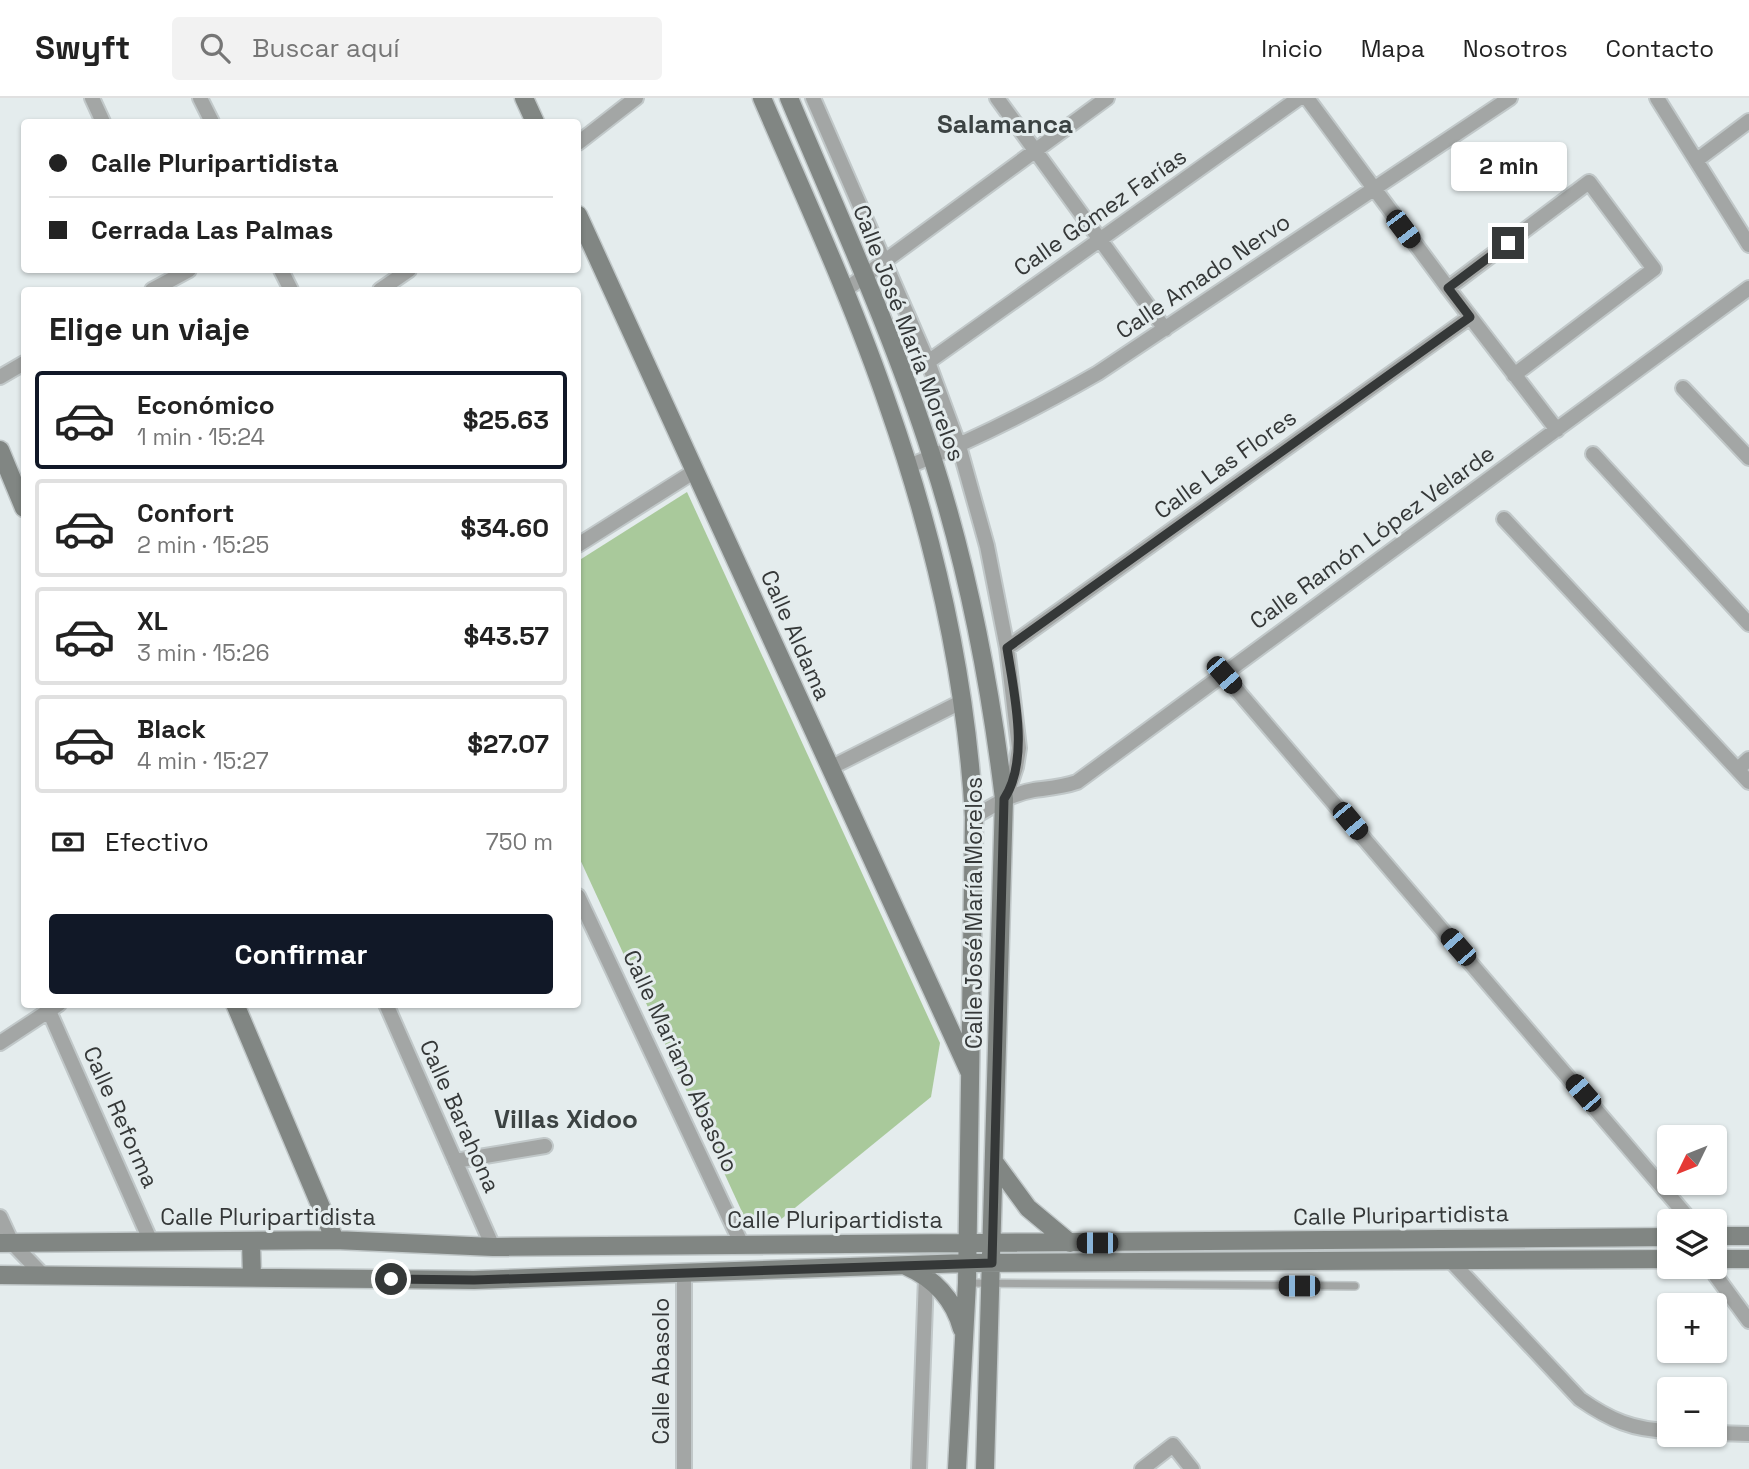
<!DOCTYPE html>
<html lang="es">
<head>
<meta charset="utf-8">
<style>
	:root { --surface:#fff; --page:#f2f2f2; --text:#222; --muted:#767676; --line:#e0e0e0; --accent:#111827 }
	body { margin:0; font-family:"Space Grotesk",sans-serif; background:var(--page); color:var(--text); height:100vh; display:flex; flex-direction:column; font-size:26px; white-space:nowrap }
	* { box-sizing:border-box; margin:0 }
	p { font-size:23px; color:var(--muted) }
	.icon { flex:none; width:38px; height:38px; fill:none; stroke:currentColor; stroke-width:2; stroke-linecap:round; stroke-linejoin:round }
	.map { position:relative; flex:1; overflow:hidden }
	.panel { position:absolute; left:21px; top:189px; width:560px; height:721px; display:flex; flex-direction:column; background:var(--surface); border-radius:7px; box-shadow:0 2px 5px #0004 }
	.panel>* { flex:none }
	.guide { position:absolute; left:21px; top:21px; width:560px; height:154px; border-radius:7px; box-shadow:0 2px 5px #0004; display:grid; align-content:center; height:154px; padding:0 28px; background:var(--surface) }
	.needle { width:46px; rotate:227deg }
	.tools { position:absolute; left:1657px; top:1027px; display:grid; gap:14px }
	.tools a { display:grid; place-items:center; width:70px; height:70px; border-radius:7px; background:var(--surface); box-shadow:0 2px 5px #0004; font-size:35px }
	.end { position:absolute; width:32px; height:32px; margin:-16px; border:9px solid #353838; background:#fff; box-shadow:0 0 0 4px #fff }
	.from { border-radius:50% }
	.bubble { position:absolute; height:49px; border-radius:7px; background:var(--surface); box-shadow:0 2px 5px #0004; font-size:23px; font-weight:700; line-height:49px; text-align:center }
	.car { position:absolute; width:21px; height:42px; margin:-21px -10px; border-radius:9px; box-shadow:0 0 5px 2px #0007; background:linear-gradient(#222 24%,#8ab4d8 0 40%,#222 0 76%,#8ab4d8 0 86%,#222 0) }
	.guide b { display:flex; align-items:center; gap:24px; height:66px; font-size:26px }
	.guide b+b { border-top:2px solid var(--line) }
	.guide i { width:18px; height:18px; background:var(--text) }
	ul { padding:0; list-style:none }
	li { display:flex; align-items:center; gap:21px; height:98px; margin:0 14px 10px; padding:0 14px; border:4px solid var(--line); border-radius:7px }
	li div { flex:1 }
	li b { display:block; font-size:26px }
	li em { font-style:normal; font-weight:700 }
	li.current { border-color:var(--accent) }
	li>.icon { width:63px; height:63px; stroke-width:1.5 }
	h2 { padding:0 28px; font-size:32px; line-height:84px }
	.pay { display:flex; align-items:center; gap:18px; height:77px; padding:0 28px; font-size:26px }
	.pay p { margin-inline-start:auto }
	.cta { display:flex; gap:14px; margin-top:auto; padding:14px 28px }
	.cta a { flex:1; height:80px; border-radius:7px; background:var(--accent); color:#fff; font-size:28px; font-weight:700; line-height:80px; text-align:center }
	header { display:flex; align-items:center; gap:42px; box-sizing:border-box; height:98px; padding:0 35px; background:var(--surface); border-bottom:2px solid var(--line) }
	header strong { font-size:33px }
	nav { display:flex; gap:38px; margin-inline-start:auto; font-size:24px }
	.search { width:490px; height:63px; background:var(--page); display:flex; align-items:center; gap:18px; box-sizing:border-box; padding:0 24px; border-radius:7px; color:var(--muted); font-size:26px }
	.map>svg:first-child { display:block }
	.green { fill:#a9c99b }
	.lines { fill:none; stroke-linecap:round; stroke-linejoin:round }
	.lane-casing { stroke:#c1c8c9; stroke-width:10 }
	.street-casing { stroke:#c1c8c9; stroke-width:18 }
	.secondary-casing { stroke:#c1c8c9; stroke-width:21 }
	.lane { stroke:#a3a6a5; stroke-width:7 }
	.street { stroke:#a3a6a5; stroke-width:14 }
	.secondary { stroke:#818683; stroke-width:18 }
	.route { stroke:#353838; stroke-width:9 }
	.labels { text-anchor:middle; stroke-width:6; stroke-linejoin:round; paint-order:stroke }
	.street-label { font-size:23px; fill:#353838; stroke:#e4eced }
	.quarter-label { font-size:26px; font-weight:bold; fill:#3c4343; stroke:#e4eced }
</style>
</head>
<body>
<header>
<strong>Swyft</strong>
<div class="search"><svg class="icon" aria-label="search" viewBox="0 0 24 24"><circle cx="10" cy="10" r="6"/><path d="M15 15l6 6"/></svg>Buscar aquí</div>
<nav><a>Inicio</a><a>Mapa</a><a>Nosotros</a><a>Contacto</a></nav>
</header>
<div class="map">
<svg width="1749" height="1371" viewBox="0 0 1749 1371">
	<rect width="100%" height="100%" fill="#e4eced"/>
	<path class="green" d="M687,394L940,945L931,999L774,1127L749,1129L578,757V463Z"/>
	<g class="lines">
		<g class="lane-casing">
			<path id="lane" d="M967,1185L1355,1188"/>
		</g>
		<g class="street-casing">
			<path id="street" d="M92,0L103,24
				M200,0L212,24
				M813,0L928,264L959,348L987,448L1007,550L1019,650L1016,669L1006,699
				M997,0L1165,231
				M1307,0L1448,190L1557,332
				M1657,0L1749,147
				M578,45L636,0
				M1697,62L1749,23
				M281,172L291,192
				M1448,190L1589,84L1654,171L1514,277
				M152,192L189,172
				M380,192L409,172
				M844,193L1107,0
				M928,264L1299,0
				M0,279L24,265
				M1683,290L1749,360
				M1593,356L1749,526
				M909,368C975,342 1037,310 1098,275L1510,0
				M1504,421L1749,684
				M578,447L695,373
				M1007,550L1470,219
				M1224,577L1692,1124
				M830,670L963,603
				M1738,671L1749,661
				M974,719C994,707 1011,696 1034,692C1049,690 1063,689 1077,684L1749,190
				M578,798L742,1147
				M386,906L493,1149
				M49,913L151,1144
				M0,945L59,906
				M455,1063L545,1048
				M0,1119L12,1145L42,1176
				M1451,1163L1580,1301C1610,1322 1633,1332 1670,1333
				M1712,1169L1716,1178L1749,1223
				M1715,1335L1749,1336
				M684,1371V1175
				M919,1371L926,1179
				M1142,1371L1173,1347L1192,1371"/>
		</g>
		<g class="secondary-casing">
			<path id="secondary" d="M524,0L535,24
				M762,0C806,102 853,204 889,310C935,442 966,580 974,719L967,1185L957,1371
				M789,0C839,119 893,236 932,359C968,470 990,585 1004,701L985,1371
				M578,117L969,973
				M0,352L24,410
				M235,906L335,1142
				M995,1065L1028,1110L1070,1145
				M1715,1138H1749
				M251,1144L252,1179
				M0,1145L335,1142L493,1149L1670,1139
				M1715,1161H1749
				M906,1168C933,1180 954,1201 962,1231
				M0,1177L474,1182L967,1165L1670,1161"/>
		</g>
		<use href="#lane" class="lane"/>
		<use href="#street" class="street"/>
		<use href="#secondary" class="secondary"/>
	</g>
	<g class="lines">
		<path class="route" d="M391,1181L474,1182L992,1165L1004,701C1030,662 1014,595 1007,550L1470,219L1448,190L1508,145"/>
	</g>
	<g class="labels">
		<g class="street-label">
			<text transform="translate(1100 114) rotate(-35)" y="8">Calle Gómez Farías</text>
			<text transform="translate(1203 178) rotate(-34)" y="8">Calle Amado Nervo</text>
			<text transform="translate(909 235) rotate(69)" y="8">Calle José María Morelos</text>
			<text transform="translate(1225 366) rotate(-36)" y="8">Calle Las Flores</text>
			<text transform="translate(1372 439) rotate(-36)" y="8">Calle Ramón López Velarde</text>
			<text transform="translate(796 537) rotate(66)" y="8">Calle Aldama</text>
			<text transform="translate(974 815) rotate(-90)" y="8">Calle José María Morelos</text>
			<text transform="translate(681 963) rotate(65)" y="8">Calle Mariano Abasolo</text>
			<text transform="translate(460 1018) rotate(66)" y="8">Calle Barahona</text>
			<text transform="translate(121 1019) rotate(66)" y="8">Calle Reforma</text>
			<text transform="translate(1401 1117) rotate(-1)" y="8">Calle Pluripartidista</text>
			<text x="268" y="1127">Calle Pluripartidista</text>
			<text x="835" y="1130">Calle Pluripartidista</text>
			<text transform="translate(661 1273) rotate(-90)" y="8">Calle Abasolo</text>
		</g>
		<g class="quarter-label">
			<text x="1005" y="35">Salamanca</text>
			<text x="566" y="1030">Villas Xidoo</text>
		</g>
	</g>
</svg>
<div class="tools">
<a><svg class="needle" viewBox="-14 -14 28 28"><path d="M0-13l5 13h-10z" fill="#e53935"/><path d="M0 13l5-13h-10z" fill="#767676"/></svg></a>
<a><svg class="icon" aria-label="layers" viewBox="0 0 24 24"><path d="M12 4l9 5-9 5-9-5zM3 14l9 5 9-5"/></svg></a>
<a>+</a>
<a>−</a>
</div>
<i class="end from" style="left:391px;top:1181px"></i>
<i class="end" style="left:1508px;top:145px"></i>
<div class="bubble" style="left:1451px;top:44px;width:116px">2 min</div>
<i class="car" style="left:1403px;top:131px;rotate:143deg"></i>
<i class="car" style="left:1224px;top:577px;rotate:139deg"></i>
<i class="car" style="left:1350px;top:723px;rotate:140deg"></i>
<i class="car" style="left:1458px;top:849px;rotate:319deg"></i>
<i class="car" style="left:1583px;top:995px;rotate:319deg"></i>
<i class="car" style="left:1097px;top:1145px;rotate:270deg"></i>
<i class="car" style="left:1299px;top:1188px;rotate:270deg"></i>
<div class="guide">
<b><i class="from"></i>Calle Pluripartidista</b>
<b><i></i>Cerrada Las Palmas</b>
</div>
<section class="panel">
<h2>Elige un viaje</h2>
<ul>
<li class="current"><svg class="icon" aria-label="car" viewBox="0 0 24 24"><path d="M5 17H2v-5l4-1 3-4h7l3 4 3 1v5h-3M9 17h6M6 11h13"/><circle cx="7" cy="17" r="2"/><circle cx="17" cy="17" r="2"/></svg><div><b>Económico</b><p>1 min · 15:24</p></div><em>$25.63</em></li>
<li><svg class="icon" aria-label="car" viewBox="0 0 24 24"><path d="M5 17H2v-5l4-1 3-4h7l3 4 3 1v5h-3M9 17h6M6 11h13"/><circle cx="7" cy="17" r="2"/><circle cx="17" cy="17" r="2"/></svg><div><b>Confort</b><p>2 min · 15:25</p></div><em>$34.60</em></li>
<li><svg class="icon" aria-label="car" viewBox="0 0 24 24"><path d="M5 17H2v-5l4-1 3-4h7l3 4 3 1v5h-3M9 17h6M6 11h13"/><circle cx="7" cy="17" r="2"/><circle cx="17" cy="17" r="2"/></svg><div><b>XL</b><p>3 min · 15:26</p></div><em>$43.57</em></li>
<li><svg class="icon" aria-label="car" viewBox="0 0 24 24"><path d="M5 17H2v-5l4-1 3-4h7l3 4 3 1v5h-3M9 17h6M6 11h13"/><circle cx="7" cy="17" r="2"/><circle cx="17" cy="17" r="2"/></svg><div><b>Black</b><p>4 min · 15:27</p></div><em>$27.07</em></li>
</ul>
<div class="pay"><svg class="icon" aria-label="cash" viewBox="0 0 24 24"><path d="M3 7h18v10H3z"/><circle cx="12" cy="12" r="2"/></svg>Efectivo<p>750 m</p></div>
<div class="cta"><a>Confirmar</a></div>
</section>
</div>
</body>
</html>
